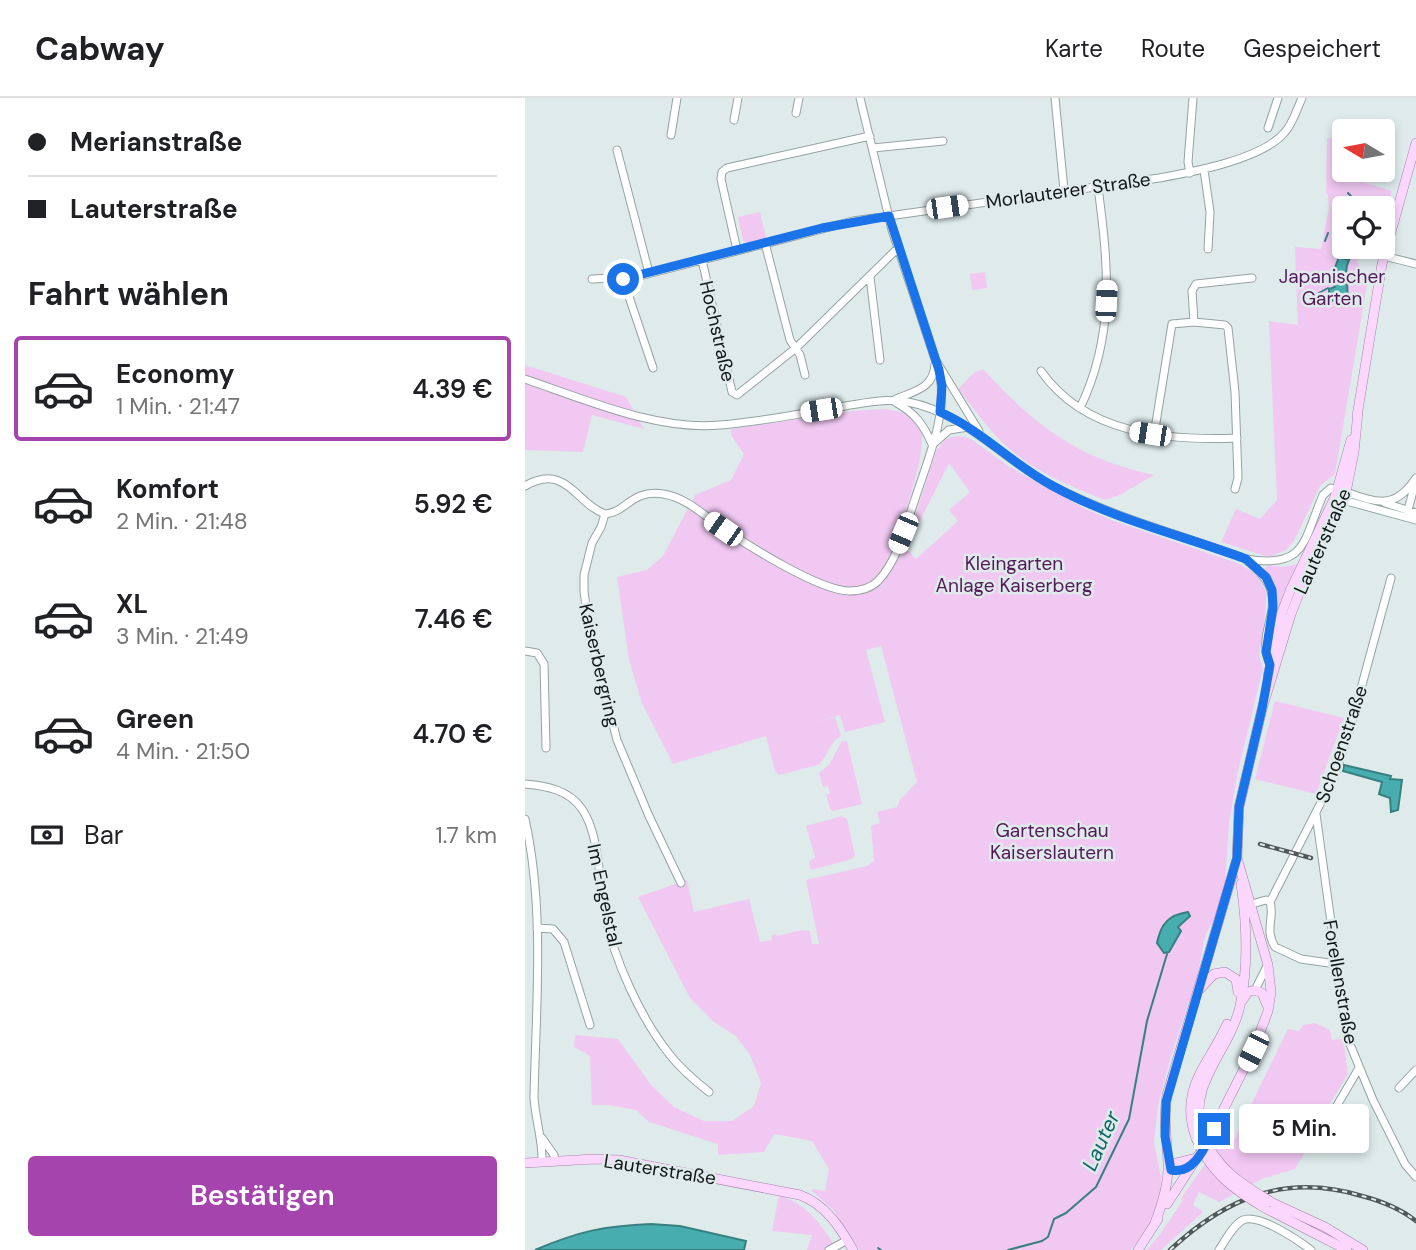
<!DOCTYPE html>
<html lang="de">
<head>
<meta charset="utf-8">
<style>
	:root { --surface:#fff; --page:#f6f6f6; --text:#202124; --muted:#757577; --line:#e0e0e0; --accent:#a544ac }
	body { margin:0; font-family:"DM Sans",sans-serif; background:var(--page); color:var(--text); height:100vh; display:flex; flex-direction:column; font-size:26px; white-space:nowrap }
	* { box-sizing:border-box; margin:0 }
	p { font-size:23px; color:var(--muted) }
	.icon { flex:none; width:38px; height:38px; fill:none; stroke:currentColor; stroke-width:2; stroke-linecap:round; stroke-linejoin:round }
	.map { position:relative; flex:1; overflow:hidden }
	.panel { display:flex; flex-direction:column; background:var(--surface); width:525px }
	.panel>* { flex:none }
	.top-card { display:grid; align-content:center; height:154px; padding:0 28px; background:var(--surface) }
	.needle { width:46px; rotate:280deg }
	.controls { position:absolute; left:807px; top:21px; display:grid; gap:14px }
	.controls a { display:grid; place-items:center; width:63px; height:63px; border-radius:7px; background:var(--surface); box-shadow:0 4px 10px #0003; font-size:35px }
	.end { position:absolute; width:32px; height:32px; margin:-16px; border:9px solid #1a73e8; background:#fff; box-shadow:0 0 0 4px #fff }
	.from { border-radius:50% }
	.bubble { position:absolute; height:49px; border-radius:7px; background:var(--surface); box-shadow:0 4px 10px #0003; font-size:23px; font-weight:600; line-height:49px; text-align:center }
	.car { position:absolute; width:21px; height:42px; margin:-21px -10px; border-radius:9px; box-shadow:0 0 5px 2px #0007; background:linear-gradient(#fff 24%,#345 0 40%,#fff 0 76%,#345 0 86%,#fff 0) }
	.top-card b { display:flex; align-items:center; gap:24px; height:66px; font-size:26px }
	.top-card b+b { border-top:2px solid var(--line) }
	.top-card i { width:18px; height:18px; background:var(--text) }
	ul { padding:0; list-style:none }
	li { display:flex; align-items:center; gap:21px; height:105px; margin:0 14px 10px; padding:0 14px; border:4px solid transparent; border-radius:7px }
	li div { flex:1 }
	li b { display:block; font-size:26px }
	li em { font-style:normal; font-weight:600 }
	li.active { border-color:var(--accent) }
	li>.icon { width:63px; height:63px; stroke-width:1.5 }
	h2 { padding:0 28px; font-size:32px; line-height:84px }
	.pay { display:flex; align-items:center; gap:18px; height:77px; padding:0 28px; font-size:26px }
	.pay p { margin-inline-start:auto }
	.cta { display:flex; gap:14px; margin-top:auto; padding:14px 28px }
	.cta a { flex:1; height:80px; border-radius:7px; background:var(--accent); color:#fff; font-size:28px; font-weight:600; line-height:80px; text-align:center }
	header { display:flex; align-items:center; gap:42px; box-sizing:border-box; height:98px; padding:0 35px; background:var(--surface); border-bottom:2px solid var(--line) }
	header strong { font-size:33px }
	nav { display:flex; gap:38px; margin-inline-start:auto; font-size:24px }
	main { display:flex; flex:1; min-height:0 }
	.map>svg:first-child { display:block }
	.green { fill:#f0c8f2 }
	.water { fill:#48adae; stroke:#388080; stroke-width:2 }
	.lines { fill:none; stroke-linecap:round; stroke-linejoin:round }
	.stream { stroke:#388080; stroke-width:2 }
	.minor-casing { stroke:#96a2a2; stroke-width:9 }
	.major-casing { stroke:#a881ac; stroke-width:10 }
	.minor { stroke:#fff; stroke-width:7 }
	.major { stroke:#fbd6fd; stroke-width:9 }
	.rail-casing { stroke:#505757; stroke-width:4.5 }
	.rail { stroke:#dfebeb; stroke-width:2; stroke-dasharray:5; stroke-linecap:butt }
	.major-bridge-casing { stroke:#a881ac; stroke-width:10; stroke-linecap:butt }
	.major-bridge { stroke:#fbd6fd; stroke-width:9 }
	.route { stroke:#1a73e8; stroke-width:9 }
	.labels { text-anchor:middle; stroke-width:5; stroke-linejoin:round; paint-order:stroke }
	.street-label { font-size:19px; fill:#121616; stroke:#dfebeb }
	.park-label { font-size:19px; fill:#541959; stroke:#dfebeb }
	.water-label { font-size:21px; font-style:italic; fill:#106465; stroke:#dfebeb }
</style>
</head>
<body>
<header>
<strong>Cabway</strong>
<nav><a>Karte</a><a>Route</a><a>Gespeichert</a></nav>
</header>
<main>
<section class="panel">
<div class="top-card">
<b><i class="from"></i>Merianstraße</b>
<b><i></i>Lauterstraße</b>
</div>
<h2>Fahrt wählen</h2>
<ul>
<li class="active"><svg class="icon" aria-label="car" viewBox="0 0 24 24"><path d="M5 17H2v-5l4-1 3-4h7l3 4 3 1v5h-3M9 17h6M6 11h13"/><circle cx="7" cy="17" r="2"/><circle cx="17" cy="17" r="2"/></svg><div><b>Economy</b><p>1 Min. · 21:47</p></div><em>4.39 €</em></li>
<li><svg class="icon" aria-label="car" viewBox="0 0 24 24"><path d="M5 17H2v-5l4-1 3-4h7l3 4 3 1v5h-3M9 17h6M6 11h13"/><circle cx="7" cy="17" r="2"/><circle cx="17" cy="17" r="2"/></svg><div><b>Komfort</b><p>2 Min. · 21:48</p></div><em>5.92 €</em></li>
<li><svg class="icon" aria-label="car" viewBox="0 0 24 24"><path d="M5 17H2v-5l4-1 3-4h7l3 4 3 1v5h-3M9 17h6M6 11h13"/><circle cx="7" cy="17" r="2"/><circle cx="17" cy="17" r="2"/></svg><div><b>XL</b><p>3 Min. · 21:49</p></div><em>7.46 €</em></li>
<li><svg class="icon" aria-label="car" viewBox="0 0 24 24"><path d="M5 17H2v-5l4-1 3-4h7l3 4 3 1v5h-3M9 17h6M6 11h13"/><circle cx="7" cy="17" r="2"/><circle cx="17" cy="17" r="2"/></svg><div><b>Green</b><p>4 Min. · 21:50</p></div><em>4.70 €</em></li>
</ul>
<div class="pay"><svg class="icon" aria-label="cash" viewBox="0 0 24 24"><path d="M3 7h18v10H3z"/><circle cx="12" cy="12" r="2"/></svg>Bar<p>1.7 km</p></div>
<div class="cta"><a>Bestätigen</a></div>
</section>
<div class="map">
<svg width="891" height="1152" viewBox="0 0 891 1152">
	<rect width="100%" height="100%" fill="#dfebeb"/>
	<path class="green" d="M802,40L819,41V72H840L837,84L867,93L858,127V110H819V149H834L832,164L843,180L810,376L795,388L769,443L761,452L744,459L696,444L711,411L735,421L752,402L744,223L773,227L770,149L796,151L804,110L803,97L801,96Z
		M235,114L241,140L222,145L218,143L213,119Z
		M460,174L462,190L447,192L445,176Z
		M0,267L101,299L119,331L67,317L58,354L0,352Z
		M458,271C509,327 553,361 629,377L595,397L580,402C545,388 507,373 479,346C462,330 448,309 433,291L449,275Z
		M361,311C373,314 389,314 395,327C405,347 378,422 369,445L380,449L391,461L433,423L424,412L445,394L424,365L390,433L385,434L411,353L420,342L426,339L434,338L446,341L483,368L559,410L589,423L712,465L725,472L734,480L741,494V510L734,558L738,570L712,677L704,725L700,785L690,819L680,838L672,879L646,958L633,1007L629,1044L636,1079L635,1100L625,1126L606,1152H334L309,1113L287,1093V1091L300,1093L304,1071L287,1043L249,1036L239,1054L193,1057V1046L124,1024L111,1012L83,1007H67L65,958L49,949L50,937L93,941L126,987L149,1009L179,1023H207L229,1008L236,985L225,957L211,938L189,924L165,900L113,799L162,782L169,814L224,801L235,844L247,842L246,837L251,836L252,838L277,832L285,833L287,846H294L281,782L342,768L349,763L346,728L355,725L352,714L372,709L375,702L392,684L356,548L341,552L360,624L320,634L315,617L288,625L310,619L316,638C304,644 303,659 293,667L254,677L250,673L241,638L148,666L117,605L104,562L92,479L122,472L138,458L170,397L206,382L219,356L207,339L206,331L327,313Z
		M772,466L758,496L749,525C751,504 752,488 739,471L743,467L759,469Z
		M750,603L819,620L791,696L730,681Z
		M317,643H322L337,706L308,713L305,711L301,696H305L303,688L298,689L294,675L304,667Z
		M317,718L322,721L330,757L327,761L286,772L284,764L290,759L281,728Z
		M790,925L805,932L807,942L818,940L823,976L790,1031L793,1033L770,1071L737,1081L694,1104L674,1094L668,1107L678,1114L636,1152H622L636,1135L658,1102L656,1100L696,1044L706,1048L763,931L774,933L778,927Z
		M254,1098C282,1104 298,1130 313,1152H282L287,1137L247,1133Z"/>
	<path class="water" d="M812,159L824,162C817,176 826,190 821,205L804,202V191L810,189L806,179L813,162Z
		M819,667L866,678L865,681L877,682L873,712L866,714L865,700L854,696L857,684L818,673Z
		M663,814L665,818L653,829L656,833L644,854L639,855L632,845C636,825 644,817 663,814Z
		M126,1126L155,1128L221,1143L219,1152H10C54,1133 79,1128 126,1126Z"/>
	<g class="lines">
		<path class="stream" d="M823,95L832,105L839,108
			M800,143L803,135
			M824,162L829,149
			M794,195L803,190
			M353,1150L356,1152
			M483,1152L517,1143L523,1139L529,1121L541,1115L571,1089L604,1021L622,923L642,856"/>
		<g class="minor-casing">
			<path id="minor" d="M335,0L367,132L410,261L454,333
				M530,0L539,92
				M271,15L274,0
				M209,22L213,0
				M743,30L753,0
				M146,37L152,0
				M348,50L418,43
				M92,52L124,175
				M679,72L685,114L683,151
				M665,75L663,64L668,0
				M240,145L265,242L275,257L280,277
				M212,152L196,81L197,74L202,70L345,38
				M859,158L891,166
				M177,162L207,294L212,297L271,250L373,150
				M345,179L355,262
				M67,181L111,179L328,123L634,80C668,74 738,61 760,34C768,25 772,11 777,0
				M98,181L128,270
				M669,224L667,193L671,186L727,180
				M516,273C560,336 642,343 712,340
				M0,281C59,301 132,333 195,327C236,324 279,315 320,308C341,305 361,300 383,304C441,315 478,362 528,388C589,420 657,437 721,461C782,471 778,443 798,397L806,390L813,392
				M371,301C390,293 409,290 410,266
				M370,304C390,315 398,326 407,346
				M555,310C591,236 583,166 573,89
				M629,337L647,226L669,224L700,227L703,230L710,294L713,380L710,391
				M408,346L424,332L443,329
				M0,388C41,364 51,406 80,416
				M821,394C852,405 870,412 891,380
				M818,402L891,422
				M860,405L891,415
				M80,416C101,415 106,391 138,396C160,399 179,417 197,430C224,448 293,492 324,493C335,493 346,490 353,483C373,462 381,427 390,401C403,361 424,314 414,272
				M80,416L76,429L67,445L59,477V493L64,532L92,642L124,718L156,785
				M881,419L890,386
				M721,462C775,503 727,526 745,567
				M0,553L12,555L19,566L21,650
				M0,686C22,688 44,692 57,711C75,737 74,785 80,816C89,862 116,921 145,957C156,971 170,983 184,994
				M791,716L822,939L848,1002L880,1066L891,1079
				M0,721C20,811 11,907 9,999C10,1021 18,1042 17,1064
				M745,804L810,677L825,631L866,480
				M745,804C750,820 739,831 750,849L776,861L811,866
				M727,806L741,802L745,804
				M12,830L28,831L39,844L65,927
				M730,892L742,868
				M874,990L891,972
				M801,1026L834,970
				M17,1040L29,1057L30,1063
				M304,1152L317,1145
				M694,1152C700,1143 708,1127 718,1122C733,1115 773,1142 786,1152"/>
		</g>
		<g class="major-casing">
			<path id="major" d="M832,318L857,166L891,45
				M743,578L757,514L765,493L810,399L826,342
				M675,891L689,876L700,874L711,881L713,894
				M717,903L723,894L730,892L737,895L742,907
				M677,1034C662,985 705,953 715,908C724,867 722,827 716,786
				M671,1040C653,990 684,967 702,926
				M0,1065L69,1061L94,1062L275,1097C301,1107 315,1129 328,1152
				M643,1067L671,1060
				M646,1072H659L667,1067
				M748,1105L800,1129L838,1152
				M642,1106L682,1044L728,953L743,913L746,894L743,867L712,760L714,709L737,611L766,516L781,478L821,394L829,354L833,314
				M740,1110L822,1152
				M630,1125C637,1107 644,1084 643,1065C642,1041 638,1021 642,997L712,761
				M613,1152L633,1121"/>
		</g>
		<use href="#minor" class="minor"/>
		<use href="#major" class="major"/>
		<g class="rail-casing">
			<path id="rail" d="M735,746L786,760
				M645,1152C702,1099 761,1075 837,1098C856,1103 876,1111 891,1123"/>
		</g>
		<use href="#rail" class="rail"/>
		<g class="major-bridge-casing">
			<path id="major-bridge" d="M677,1034C690,1070 716,1086 748,1105
				M671,1040C685,1074 709,1092 740,1110"/>
		</g>
		<use href="#major-bridge" class="major-bridge"/>
	</g>
	<g class="lines">
		<path class="route" d="M98,181L297,130L364,118L414,272L417,288L415,314C456,332 486,365 526,387C587,421 656,437 721,461L741,479L747,492L748,509L741,554L745,567L737,611L714,709L712,760L641,1004L640,1038L646,1072C669,1077 680,1049 689,1031"/>
	</g>
	<g class="labels">
		<g class="street-label">
			<text transform="translate(543 92) rotate(-8)" y="7">Morlauterer Straße</text>
			<text transform="translate(193 233) rotate(77)" y="7">Hochstraße</text>
			<text transform="translate(797 443) rotate(-66)" y="7">Lauterstraße</text>
			<text transform="translate(75 567) rotate(77)" y="7">Kaiserbergring</text>
			<text transform="translate(816 646) rotate(-71)" y="7">Schoenstraße</text>
			<text transform="translate(80 797) rotate(78)" y="7">Im Engelstal</text>
			<text transform="translate(816 884) rotate(80)" y="7">Forellenstraße</text>
			<text transform="translate(135 1071) rotate(9)" y="7">Lauterstraße</text>
		</g>
		<g class="park-label">
			<text x="807" y="185">Japanischer<tspan x="807" dy="22">Garten</tspan></text>
			<text x="489" y="472">Kleingarten<tspan x="489" dy="22">Anlage Kaiserberg</tspan></text>
			<text x="527" y="739">Gartenschau<tspan x="527" dy="22">Kaiserslautern</tspan></text>
		</g>
		<g class="water-label">
			<text transform="translate(576 1043) rotate(-66)" y="7">Lauter</text>
		</g>
	</g>
</svg>
<div class="controls">
<a><svg class="needle" viewBox="-14 -14 28 28"><path d="M0-13l5 13h-10z" fill="#e53935"/><path d="M0 13l5-13h-10z" fill="#757577"/></svg></a>
<a><svg class="icon" aria-label="locate" viewBox="0 0 24 24"><circle cx="12" cy="12" r="6"/><path d="M12 2v4M12 18v4M2 12h4M18 12h4"/></svg></a>
</div>
<i class="end from" style="left:98px;top:181px"></i>
<i class="end" style="left:689px;top:1031px"></i>
<div class="bubble" style="left:714px;top:1006px;width:130px">5 Min.</div>
<i class="car" style="left:422px;top:109px;rotate:82deg"></i>
<i class="car" style="left:581px;top:203px;rotate:3deg"></i>
<i class="car" style="left:296px;top:312px;rotate:261deg"></i>
<i class="car" style="left:625px;top:336px;rotate:279deg"></i>
<i class="car" style="left:198px;top:431px;rotate:305deg"></i>
<i class="car" style="left:378px;top:435px;rotate:203deg"></i>
<i class="car" style="left:728px;top:953px;rotate:206deg"></i>
</div>
</main>
</body>
</html>
